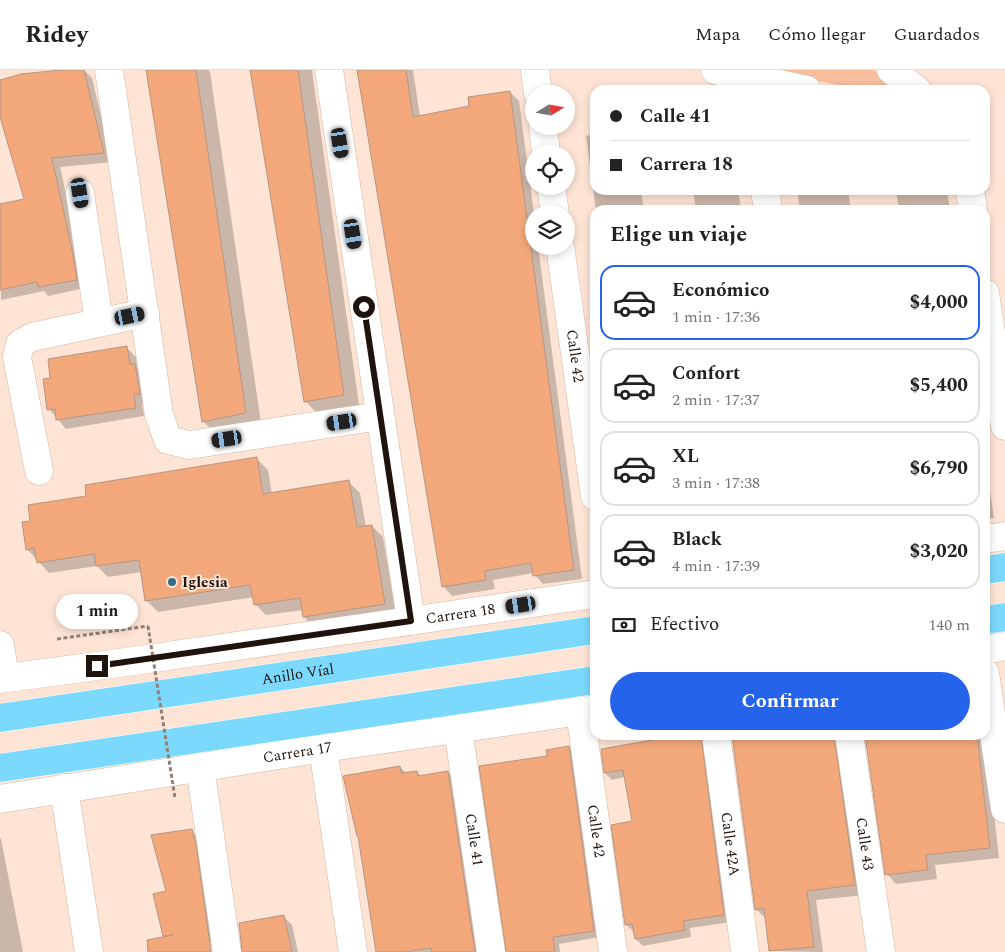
<!DOCTYPE html>
<html lang="es">
<head>
<meta charset="utf-8">
<style>
	:root { --surface:#fff; --page:#f6f6f6; --text:#222; --muted:#767676; --line:#e0e0e0; --accent:#2563eb }
	body { margin:0; font-family:Spectral,serif; background:var(--page); color:var(--text); height:100vh; display:flex; flex-direction:column; font-size:19px; white-space:nowrap }
	* { box-sizing:border-box; margin:0 }
	p { font-size:16px; color:var(--muted) }
	.icon { flex:none; width:28px; height:28px; fill:none; stroke:currentColor; stroke-width:2; stroke-linecap:round; stroke-linejoin:round }
	.map { position:relative; flex:1; overflow:hidden }
	.details { position:absolute; left:590px; top:135px; width:400px; height:535px; display:flex; flex-direction:column; background:var(--surface); border-radius:15px; box-shadow:0 2px 8px #0003 }
	.details>* { flex:none }
	.guide { position:absolute; left:590px; top:15px; width:400px; height:110px; border-radius:15px; box-shadow:0 2px 8px #0003; display:grid; align-content:center; height:110px; padding:0 20px; background:var(--surface) }
	.needle { width:32px; rotate:79deg }
	.fabs { position:absolute; left:525px; top:15px; display:grid; gap:10px }
	.fabs a { display:grid; place-items:center; width:50px; height:50px; border-radius:50%; background:var(--surface); box-shadow:0 2px 8px #0003; font-size:25px }
	.end { position:absolute; width:22px; height:22px; margin:-11px; border:6px solid #1f140d; background:#fff; box-shadow:0 0 0 2px #fff }
	.from { border-radius:50% }
	.bubble { position:absolute; height:35px; border-radius:18px; background:var(--surface); box-shadow:0 2px 8px #0003; font-size:16px; font-weight:700; line-height:35px; text-align:center }
	.car { position:absolute; width:15px; height:30px; margin:-15px -8px; border-radius:6px; box-shadow:0 0 4px 1px #0007; background:linear-gradient(#222 24%,#8ab4d8 0 40%,#222 0 76%,#8ab4d8 0 86%,#222 0) }
	.guide b { display:flex; align-items:center; gap:18px; height:48px; font-size:19px }
	.guide b+b { border-top:1px solid var(--line) }
	.guide i { width:12px; height:12px; background:var(--text) }
	ul { padding:0; list-style:none }
	li { display:flex; align-items:center; gap:15px; height:75px; margin:0 10px 8px; padding:0 10px; border:2px solid var(--line); border-radius:15px }
	li div { flex:1 }
	li b { display:block; font-size:19px }
	li em { font-style:normal; font-weight:700 }
	li.current { border-color:var(--accent) }
	li>.icon { width:45px; height:45px; stroke-width:1.5 }
	h2 { padding:0 20px; font-size:22px; line-height:60px }
	.pay { display:flex; align-items:center; gap:12px; height:55px; padding:0 20px; font-size:19px }
	.pay p { margin-inline-start:auto }
	.primary-button { display:flex; gap:10px; margin-top:auto; padding:10px 20px }
	.primary-button a { flex:1; height:58px; border-radius:30px; background:var(--accent); color:#fff; font-size:20px; font-weight:700; line-height:58px; text-align:center }
	header { display:flex; align-items:center; gap:30px; box-sizing:border-box; height:70px; padding:0 25px; background:var(--surface); border-bottom:1px solid var(--line) }
	header strong { font-size:24px }
	nav { display:flex; gap:28px; margin-inline-start:auto; font-size:18px }
	.map>svg:first-child { display:block }
	.green { fill:#f7bf9e }
	.shadow { fill:#0003 }
	.building { fill:#f3a87b; stroke:#b49684 }
	.lines { fill:none; stroke-linecap:round; stroke-linejoin:round }
	.minor-casing { stroke:#d5b6a3; stroke-width:29 }
	.highway-casing { stroke:#fff; stroke-width:29 }
	.path { stroke:#948176; stroke-width:3; stroke-dasharray:4 2.5; stroke-linecap:butt }
	.minor { stroke:#fff; stroke-width:28 }
	.highway { stroke:#7bd9fd; stroke-width:28 }
	.path-bridge { stroke:#948176; stroke-width:3; stroke-dasharray:4 2.5; stroke-linecap:butt }
	.route { stroke:#1f140d; stroke-width:6 }
	.poi-dot { fill:#306d84; stroke:#fee4d5; stroke-width:2 }
	.labels { text-anchor:middle; stroke-width:4; stroke-linejoin:round; paint-order:stroke }
	.street-label { font-size:15px; fill:#1f140d; stroke:#fee4d5 }
	.poi-label { font-size:15px; font-weight:bold; fill:#1f140d; stroke:#fee4d5; text-anchor:start }
</style>
</head>
<body>
<header>
<strong>Ridey</strong>
<nav><a>Mapa</a><a>Cómo llegar</a><a>Guardados</a></nav>
</header>
<div class="map">
<svg width="1005" height="882" viewBox="0 0 1005 882">
	<rect width="100%" height="100%" fill="#fee4d5"/>
	<path class="green" d="M764,0H874L898,20H863Z"/>
	<path class="shadow" d="M75,0H84L92,8L112,92L60,97L82,195L85,218L48,226L44,221L1,230L0,135L25,130L0,43V11Z
		M148,0H208L210,2L262,360L220,368L203,351Z
		M251,0H312L360,342L322,348L305,331Z
		M358,0H413L420,47L470,37L510,22L519,31L534,144V176H538L582,509L543,514L533,503L493,510L495,519L452,526L443,516Z
		M595,64V120H641L644,140H596L586,66Z
		M693,120H738L741,140H696Z
		M797,120H848L851,140H800Z
		M896,120H947L950,140H899Z
		M127,278L136,287L137,297L144,304L148,332L142,333L144,346L66,359L49,339L52,309Z
		M985,386L994,448L985,449Z
		M257,389L268,400L272,424L349,412L360,423L366,457L372,456L383,467L396,545L315,558L304,547L303,540L266,545L255,534L254,527L158,542L147,531L142,502L108,507L97,496L49,503L27,479L32,452L88,427Z
		M985,664L999,788L935,795L937,809L896,814L887,804L866,665Z
		M666,665H709L731,852L690,858L691,867L643,876L636,869L635,862L626,855L613,756L633,752L625,707L612,710L605,703Z
		M733,665H847L865,825L816,830L823,882L770,881L766,849L756,839Z
		M569,677L576,685L601,867L559,874L560,882H507L549,687Z
		M400,697L407,704L417,702L421,706L448,702L455,709L481,882H378Z
		M191,761L200,770L217,871L173,874L164,865L167,822Z
		M0,768L1,769L23,882H0Z
		M283,846L292,855L298,882H247Z"/>
	<path class="building" d="M61,0H84L104,83L52,88L73,185L77,210L38,217L37,212L0,220V134L24,129L0,47V10L21,4Z
		M146,0H196L246,343L202,352Z
		M250,0H298L344,325L304,332Z
		M357,0H406L413,47L469,36L468,27L510,21L574,500L533,506L531,493L485,501L486,510L442,517Z
		M127,276L130,294H135L140,324H134L136,338L56,350L55,339L47,340L43,309L50,308L48,289Z
		M257,387L263,424L349,410L357,457L372,455L385,534L303,547L300,528L254,535L250,515L145,531L139,490L96,496L94,484L37,493L34,478L26,480L22,452L30,451L28,435L86,426L85,415Z
		M657,665H701L724,845L683,851L685,860L635,869L632,854L625,855L611,755L632,751L623,700L604,703L601,679L658,669Z
		M732,665H834L855,815L807,821L814,877L769,881L764,838L755,840Z
		M865,665H977L990,778L926,785L928,800L885,805Z
		M569,676L594,861L553,867L555,882H506L479,696L547,686L546,680Z
		M400,696L401,703L417,701L418,706L448,701L475,882H432L431,878L405,882H376L358,766H357L343,706Z
		M192,759L196,774L211,882H148L147,870L173,865L163,866L153,824L166,821L151,765Z
		M284,845L292,882H242L239,853Z"/>
	<g class="lines">
		<g class="minor-casing">
			<g id="minor">
				<path d="M109,0L159,345L168,370L189,375L380,346"/>
				<path d="M329,0L411,551"/>
				<path d="M535,0L538,24"/>
				<path d="M715,0L807,20"/>
				<path d="M891,0L917,20"/>
				<path d="M543,56L546,84"/>
				<path d="M551,116L555,144"/>
				<path d="M765,120L768,140"/>
				<path d="M970,120L973,140"/>
				<path d="M80,123L99,252"/>
				<path id="s1" d="M560,176L595,426"/>
				<path d="M985,223L1005,356"/>
				<path d="M39,401L17,287L20,274L32,267L145,243"/>
				<path d="M985,469L1005,466"/>
				<path d="M0,575L5,608"/>
				<path d="M985,580L1005,576"/>
				<path d="M985,603L1005,739"/>
				<path id="s2" d="M0,609L134,591L595,524"/>
				<path id="s3" d="M580,641L613,882"/>
				<path id="s4" d="M458,659L491,882"/>
				<path id="s5" d="M716,665L745,882"/>
				<path id="s6" d="M849,665L881,882"/>
				<path d="M323,678L353,882"/>
				<path d="M200,697L227,882"/>
				<path d="M64,718L89,882"/>
				<path id="s7" d="M0,729L323,678L595,639"/>
			</g>
		</g>
		<g class="highway-casing">
			<g id="highway">
				<path d="M985,500L1005,497"/>
				<path d="M985,550L1005,547"/>
				<path id="s8" d="M0,648L595,560"/>
				<path d="M0,698L595,610"/>
			</g>
		</g>
		<path class="path" d="M57,569L148,556"/>
		<use href="#minor" class="minor"/>
		<use href="#highway" class="highway"/>
		<path class="path-bridge" d="M148,556L175,728"/>
	</g>
	<g class="lines">
		<path class="route" d="M97,596L411,551L364,237"/>
	</g>
	<circle class="poi-dot" cx="172" cy="512" r="5"/>
	<g class="labels">
		<g class="street-label">
			<text dy="5" stroke="none"><textPath href="#s1" startOffset="111">Calle 42</textPath></text>
			<text dy="5" stroke="none"><textPath href="#s2" startOffset="465">Carrera 18</textPath></text>
			<text dy="5" stroke="none"><textPath href="#s8" startOffset="301">Anillo Víal</textPath></text>
			<text dy="5" stroke="none"><textPath href="#s7" startOffset="301">Carrera 17</textPath></text>
			<text dy="5" stroke="none"><textPath href="#s3" startOffset="121">Calle 42</textPath></text>
			<text dy="5" stroke="none"><textPath href="#s4" startOffset="112">Calle 41</textPath></text>
			<text dy="5" stroke="none"><textPath href="#s5" startOffset="110">Calle 42A</textPath></text>
			<text dy="5" stroke="none"><textPath href="#s6" startOffset="110">Calle 43</textPath></text>
		</g>
		<g class="poi-label">
			<text x="182" y="517">Iglesia</text>
		</g>
	</g>
</svg>
<div class="fabs">
<a><svg class="needle" viewBox="-14 -14 28 28"><path d="M0-13l5 13h-10z" fill="#e53935"/><path d="M0 13l5-13h-10z" fill="#767676"/></svg></a>
<a><svg class="icon" aria-label="locate" viewBox="0 0 24 24"><circle cx="12" cy="12" r="6"/><path d="M12 2v4M12 18v4M2 12h4M18 12h4"/></svg></a>
<a><svg class="icon" aria-label="layers" viewBox="0 0 24 24"><path d="M12 4l9 5-9 5-9-5zM3 14l9 5 9-5"/></svg></a>
</div>
<i class="end from" style="left:364px;top:237px"></i>
<i class="end" style="left:97px;top:596px"></i>
<div class="bubble" style="left:56px;top:524px;width:82px">1 min</div>
<i class="car" style="left:340px;top:73px;rotate:171deg"></i>
<i class="car" style="left:80px;top:123px;rotate:171deg"></i>
<i class="car" style="left:353px;top:164px;rotate:171deg"></i>
<i class="car" style="left:130px;top:246px;rotate:78deg"></i>
<i class="car" style="left:342px;top:352px;rotate:261deg"></i>
<i class="car" style="left:227px;top:369px;rotate:261deg"></i>
<i class="car" style="left:521px;top:535px;rotate:261deg"></i>
<div class="guide">
<b><i class="from"></i>Calle 41</b>
<b><i></i>Carrera 18</b>
</div>
<section class="details">
<h2>Elige un viaje</h2>
<ul>
<li class="current"><svg class="icon" aria-label="car" viewBox="0 0 24 24"><path d="M5 17H2v-5l4-1 3-4h7l3 4 3 1v5h-3M9 17h6M6 11h13"/><circle cx="7" cy="17" r="2"/><circle cx="17" cy="17" r="2"/></svg><div><b>Económico</b><p>1 min · 17:36</p></div><em>$4,000</em></li>
<li><svg class="icon" aria-label="car" viewBox="0 0 24 24"><path d="M5 17H2v-5l4-1 3-4h7l3 4 3 1v5h-3M9 17h6M6 11h13"/><circle cx="7" cy="17" r="2"/><circle cx="17" cy="17" r="2"/></svg><div><b>Confort</b><p>2 min · 17:37</p></div><em>$5,400</em></li>
<li><svg class="icon" aria-label="car" viewBox="0 0 24 24"><path d="M5 17H2v-5l4-1 3-4h7l3 4 3 1v5h-3M9 17h6M6 11h13"/><circle cx="7" cy="17" r="2"/><circle cx="17" cy="17" r="2"/></svg><div><b>XL</b><p>3 min · 17:38</p></div><em>$6,790</em></li>
<li><svg class="icon" aria-label="car" viewBox="0 0 24 24"><path d="M5 17H2v-5l4-1 3-4h7l3 4 3 1v5h-3M9 17h6M6 11h13"/><circle cx="7" cy="17" r="2"/><circle cx="17" cy="17" r="2"/></svg><div><b>Black</b><p>4 min · 17:39</p></div><em>$3,020</em></li>
</ul>
<div class="pay"><svg class="icon" aria-label="cash" viewBox="0 0 24 24"><path d="M3 7h18v10H3z"/><circle cx="12" cy="12" r="2"/></svg>Efectivo<p>140 m</p></div>
<div class="primary-button"><a>Confirmar</a></div>
</section>
</div>
</body>
</html>
